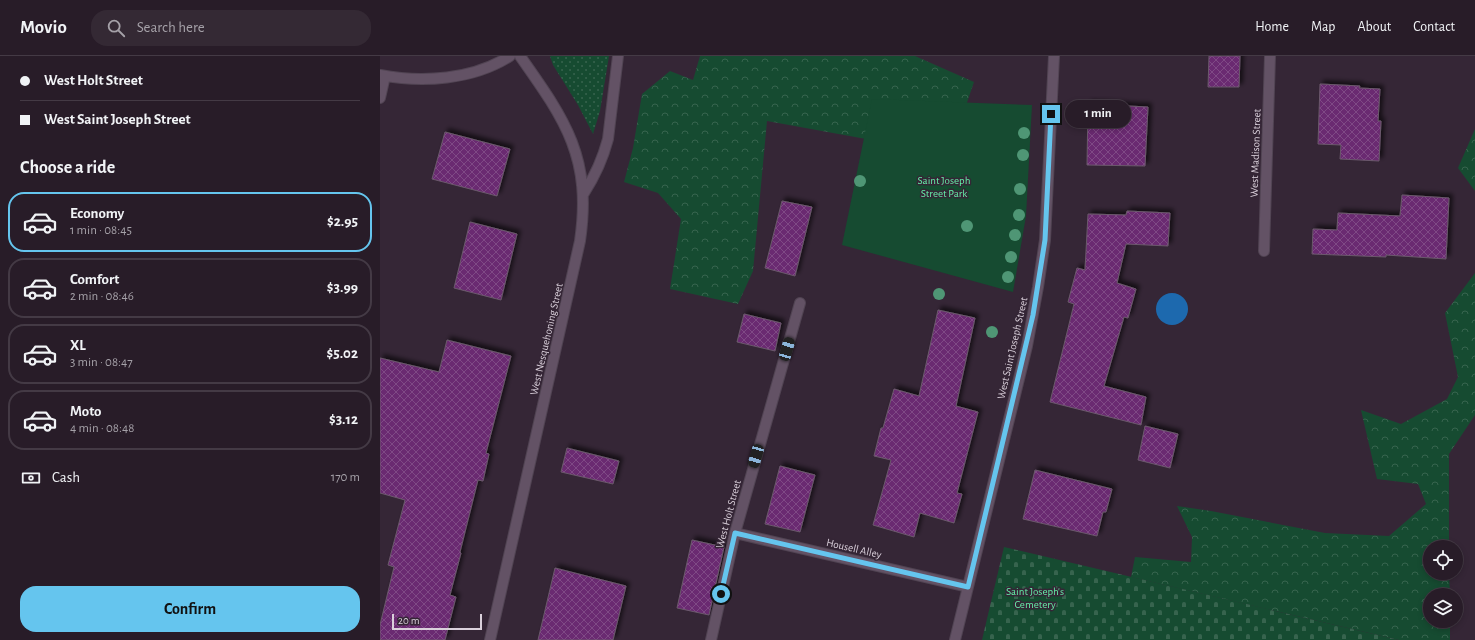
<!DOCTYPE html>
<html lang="en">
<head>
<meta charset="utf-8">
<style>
	:root { --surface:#281c28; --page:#342934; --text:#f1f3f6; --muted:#a5a1a8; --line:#443a45; --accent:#65c5ee }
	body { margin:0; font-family:"Alegreya Sans",sans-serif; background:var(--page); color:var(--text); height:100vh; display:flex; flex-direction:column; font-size:15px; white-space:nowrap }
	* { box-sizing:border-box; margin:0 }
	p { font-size:13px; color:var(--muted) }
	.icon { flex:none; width:22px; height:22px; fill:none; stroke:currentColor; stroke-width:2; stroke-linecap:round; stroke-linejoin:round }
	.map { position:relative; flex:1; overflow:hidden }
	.drawer { display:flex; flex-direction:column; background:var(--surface); width:380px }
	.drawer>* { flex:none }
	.hud { display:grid; align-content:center; height:88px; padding:0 20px; background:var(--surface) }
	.fabs { position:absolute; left:1043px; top:484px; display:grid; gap:8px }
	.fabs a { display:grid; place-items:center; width:40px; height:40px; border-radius:50%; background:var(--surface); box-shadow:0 2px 6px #0003,0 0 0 1px var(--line); font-size:20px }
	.scale { position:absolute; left:12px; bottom:10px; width:90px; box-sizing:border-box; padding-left:4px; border:2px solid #dad0db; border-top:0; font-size:11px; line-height:14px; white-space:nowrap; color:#dad0db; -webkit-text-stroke:3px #352636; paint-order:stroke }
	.end { position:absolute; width:18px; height:18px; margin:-9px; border:5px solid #65c5ee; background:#111; box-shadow:0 0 0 2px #111 }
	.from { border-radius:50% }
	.bubble { position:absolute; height:28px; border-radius:14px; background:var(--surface); box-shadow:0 2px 6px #0003,0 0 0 1px var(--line); font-size:13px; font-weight:700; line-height:28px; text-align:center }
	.car { position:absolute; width:12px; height:24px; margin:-12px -6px; border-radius:5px; box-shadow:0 0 3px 1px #0007; background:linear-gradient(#222 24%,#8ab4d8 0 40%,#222 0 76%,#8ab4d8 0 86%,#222 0) }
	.hud b { display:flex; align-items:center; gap:14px; height:38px; font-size:15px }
	.hud b+b { border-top:1px solid var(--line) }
	.hud i { width:10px; height:10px; background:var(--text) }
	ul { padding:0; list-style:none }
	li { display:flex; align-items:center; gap:12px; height:60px; margin:0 8px 6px; padding:0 12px; border:2px solid var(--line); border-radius:16px }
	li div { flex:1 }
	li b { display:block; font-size:15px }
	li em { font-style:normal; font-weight:700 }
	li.active { border-color:var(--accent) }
	li>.icon { width:36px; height:36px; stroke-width:1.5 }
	h2 { padding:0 20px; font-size:18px; line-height:48px }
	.pay { display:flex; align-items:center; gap:10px; height:44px; padding:0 20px; font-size:15px }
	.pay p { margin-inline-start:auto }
	.cta { display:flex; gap:8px; margin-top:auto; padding:8px 20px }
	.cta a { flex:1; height:46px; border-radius:16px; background:var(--accent); color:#111; font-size:16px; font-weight:700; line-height:46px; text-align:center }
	header { display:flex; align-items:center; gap:24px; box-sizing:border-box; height:56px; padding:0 20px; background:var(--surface); border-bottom:1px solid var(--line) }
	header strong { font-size:19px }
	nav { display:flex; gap:22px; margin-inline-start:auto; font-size:14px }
	.search { width:280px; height:36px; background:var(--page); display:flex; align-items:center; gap:10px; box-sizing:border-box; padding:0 14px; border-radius:16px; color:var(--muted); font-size:15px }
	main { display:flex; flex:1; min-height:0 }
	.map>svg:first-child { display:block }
	.grass { fill:url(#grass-dots) }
	.forest { fill:url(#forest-crowns) }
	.cemetery { fill:url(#cemetery-stones) }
	.park { fill:#164b31 }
	.water { fill:#1d69ae }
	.building { fill:url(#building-cross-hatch); stroke:#6b596c; filter:url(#shadow) }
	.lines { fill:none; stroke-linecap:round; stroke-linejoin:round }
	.minor-casing { stroke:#514453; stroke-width:12 }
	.minor { stroke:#635265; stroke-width:10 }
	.tree { fill:#4f9675 }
	.route { stroke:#65c5ee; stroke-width:5 }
	.labels { text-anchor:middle; stroke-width:3; stroke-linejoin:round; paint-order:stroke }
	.street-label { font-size:11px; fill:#dad0db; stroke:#352636 }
	.park-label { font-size:11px; fill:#65f1a9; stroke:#352636 }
</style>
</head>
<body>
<header>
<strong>Movio</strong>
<div class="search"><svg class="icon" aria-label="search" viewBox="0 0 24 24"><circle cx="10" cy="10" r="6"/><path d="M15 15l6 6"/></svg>Search here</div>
<nav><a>Home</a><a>Map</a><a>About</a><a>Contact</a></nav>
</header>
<main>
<section class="drawer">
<div class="hud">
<b><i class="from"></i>West Holt Street</b>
<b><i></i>West Saint Joseph Street</b>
</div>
<h2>Choose a ride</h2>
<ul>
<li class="active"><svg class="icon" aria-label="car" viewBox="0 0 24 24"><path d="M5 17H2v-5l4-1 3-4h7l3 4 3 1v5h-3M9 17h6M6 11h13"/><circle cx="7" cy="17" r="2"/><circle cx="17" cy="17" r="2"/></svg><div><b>Economy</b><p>1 min · 08:45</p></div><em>$2.95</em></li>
<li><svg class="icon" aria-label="car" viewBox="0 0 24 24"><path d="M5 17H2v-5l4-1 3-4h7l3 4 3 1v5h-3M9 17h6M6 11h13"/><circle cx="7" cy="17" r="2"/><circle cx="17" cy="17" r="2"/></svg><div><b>Comfort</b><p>2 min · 08:46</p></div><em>$3.99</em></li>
<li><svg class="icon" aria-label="car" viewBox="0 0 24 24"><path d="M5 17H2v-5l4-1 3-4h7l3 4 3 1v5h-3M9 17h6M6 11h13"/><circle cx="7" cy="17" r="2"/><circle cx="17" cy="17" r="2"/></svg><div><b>XL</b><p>3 min · 08:47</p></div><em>$5.02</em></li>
<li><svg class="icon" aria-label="car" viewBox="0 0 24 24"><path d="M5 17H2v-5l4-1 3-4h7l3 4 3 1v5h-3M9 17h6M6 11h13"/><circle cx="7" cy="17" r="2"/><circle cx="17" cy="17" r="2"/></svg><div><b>Moto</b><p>4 min · 08:48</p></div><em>$3.12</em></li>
</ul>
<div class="pay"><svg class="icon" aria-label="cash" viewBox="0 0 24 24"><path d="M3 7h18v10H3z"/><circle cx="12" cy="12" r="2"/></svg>Cash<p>170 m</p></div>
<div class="cta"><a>Confirm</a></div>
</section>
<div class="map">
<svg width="1095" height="584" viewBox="0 0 1095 584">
	<defs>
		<pattern id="grass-dots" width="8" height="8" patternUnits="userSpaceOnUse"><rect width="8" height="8" fill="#164b31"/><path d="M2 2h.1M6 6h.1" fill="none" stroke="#37644e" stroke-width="1.8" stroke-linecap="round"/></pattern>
		<pattern id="forest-crowns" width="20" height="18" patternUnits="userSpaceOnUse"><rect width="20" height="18" fill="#164b31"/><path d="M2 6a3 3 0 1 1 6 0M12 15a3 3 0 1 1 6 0" fill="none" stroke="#37644e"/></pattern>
		<pattern id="cemetery-stones" width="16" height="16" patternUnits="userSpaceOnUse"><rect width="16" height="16" fill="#164b31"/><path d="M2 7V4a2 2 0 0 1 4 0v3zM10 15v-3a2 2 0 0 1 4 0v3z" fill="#37644e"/></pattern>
		<pattern id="building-cross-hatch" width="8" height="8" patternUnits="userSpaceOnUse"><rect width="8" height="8" fill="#6a2b71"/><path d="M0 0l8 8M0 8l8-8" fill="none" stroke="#7f4985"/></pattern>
		<filter id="shadow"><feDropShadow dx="3.5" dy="-3.5" stdDeviation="2" flood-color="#0009"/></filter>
	</defs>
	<rect width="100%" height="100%" fill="#352636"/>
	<path class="grass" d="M170,0H229L220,55L213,78L198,49L173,9Z"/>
	<path class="forest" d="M320,0H535L594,26L580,67L508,87L387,65L373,215L358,248L290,233L301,163L278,137L244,126L253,92L262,38L290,15L313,24Z
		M1095,73V135L1078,112Z
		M1095,217V359L1069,398V491H1050V517H1069L1070,539H1050V565H1070V584H1019L751,521L755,501L811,506L812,481L797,450L831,455L945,477L1009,480L1046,448L1038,428L997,423L981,354L1021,368L1067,343L1078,321L1065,257Z"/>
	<path class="cemetery" d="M624,491L1019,584H602Z"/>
	<path class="park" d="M492,43L652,49L646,160L633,236L462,189Z"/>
	<path class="water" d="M776 253a16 16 0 1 1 32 0a16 16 0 1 1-32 0Z"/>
	<path class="building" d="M829,0H860L859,31H828Z
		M940,28L980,30L979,32L1000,33L998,65H1001L999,105L960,103L961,89L938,88Z
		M708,48L768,51L765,110L707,109Z
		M65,76L130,93L117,140L52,123Z
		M1022,139L1069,142L1066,203L1006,199V201L932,198L933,173L957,174L958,157L1020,160Z
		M402,145L432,151L415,220L385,212Z
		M747,155L790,157L788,190L746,188L737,227L756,233L748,262L744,261L724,330L766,341L761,369L670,346L694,248L688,246L697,212L705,214L708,158L746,159Z
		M90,166L137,178L121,244L74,232Z
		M558,254L595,262L576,350L598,356L577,437L582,438L574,467L540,457L534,481L493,469L511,404L494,400L501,372H503L514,333L539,340Z
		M364,258L401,267L395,295L357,286Z
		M67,284L131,300L106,397L109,398L103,425L98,424L80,496L81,497L70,539L76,541L65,584H0V569L14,511L8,509L25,444L0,437V302L59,316Z
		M765,370L798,378L790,412L758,404Z
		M187,392L239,405L233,428L181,416Z
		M400,410L435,419L420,476L385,468Z
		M655,414L732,433L726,456H723L717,480L643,463Z
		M312,484L344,491L329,559L297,552Z
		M175,512L246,530L233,584H158Z"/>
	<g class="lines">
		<g class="minor-casing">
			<path id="minor" d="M0,19C42,27 93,24 130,0
				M0,42L5,20
				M204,137C215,120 223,102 228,83L238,0
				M884,195L890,0
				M355,477L588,531
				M110,584L200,185C212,102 186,65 140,0
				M331,584L355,477L420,247
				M575,584L647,290L658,231L665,184L674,0"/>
		</g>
		<use href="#minor" class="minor"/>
	</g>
	<g class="tree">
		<circle cx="644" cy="77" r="6"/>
		<circle cx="643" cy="99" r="6"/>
		<circle cx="480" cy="125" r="6"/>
		<circle cx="640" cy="133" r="6"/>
		<circle cx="639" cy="159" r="6"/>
		<circle cx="587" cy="170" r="6"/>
		<circle cx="635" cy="179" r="6"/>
		<circle cx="631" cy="201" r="6"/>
		<circle cx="628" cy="221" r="6"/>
		<circle cx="559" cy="238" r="6"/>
		<circle cx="612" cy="276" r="6"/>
	</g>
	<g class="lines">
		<path class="route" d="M341,538L355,477L588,531L653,259L665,184L671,58"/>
	</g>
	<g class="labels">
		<g class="street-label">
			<text transform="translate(875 97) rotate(-88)" y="4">West Madison Street</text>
			<text transform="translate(166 283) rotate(-77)" y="4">West Nesquehoning Street</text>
			<text transform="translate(632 292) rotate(-77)" y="4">West Saint Joseph Street</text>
			<text transform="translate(348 458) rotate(-75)" y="4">West Holt Street</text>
			<text transform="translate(474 492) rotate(13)" y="4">Housell Alley</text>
		</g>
		<g class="park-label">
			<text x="564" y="128">Saint Joseph<tspan x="564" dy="13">Street Park</tspan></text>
			<text x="655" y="539">Saint Joseph's<tspan x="655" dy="13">Cemetery</tspan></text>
		</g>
	</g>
</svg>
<div class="fabs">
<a><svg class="icon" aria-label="locate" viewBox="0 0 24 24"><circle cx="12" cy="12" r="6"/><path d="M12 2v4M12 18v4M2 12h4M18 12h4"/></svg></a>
<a><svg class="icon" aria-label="layers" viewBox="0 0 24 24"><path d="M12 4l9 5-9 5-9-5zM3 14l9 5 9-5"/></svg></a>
</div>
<div class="scale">20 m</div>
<i class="end from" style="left:341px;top:538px"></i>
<i class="end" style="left:671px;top:58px"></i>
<div class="bubble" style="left:685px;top:44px;width:66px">1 min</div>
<i class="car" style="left:407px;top:293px;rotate:16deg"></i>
<i class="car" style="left:376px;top:400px;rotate:196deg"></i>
</div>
</main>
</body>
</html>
